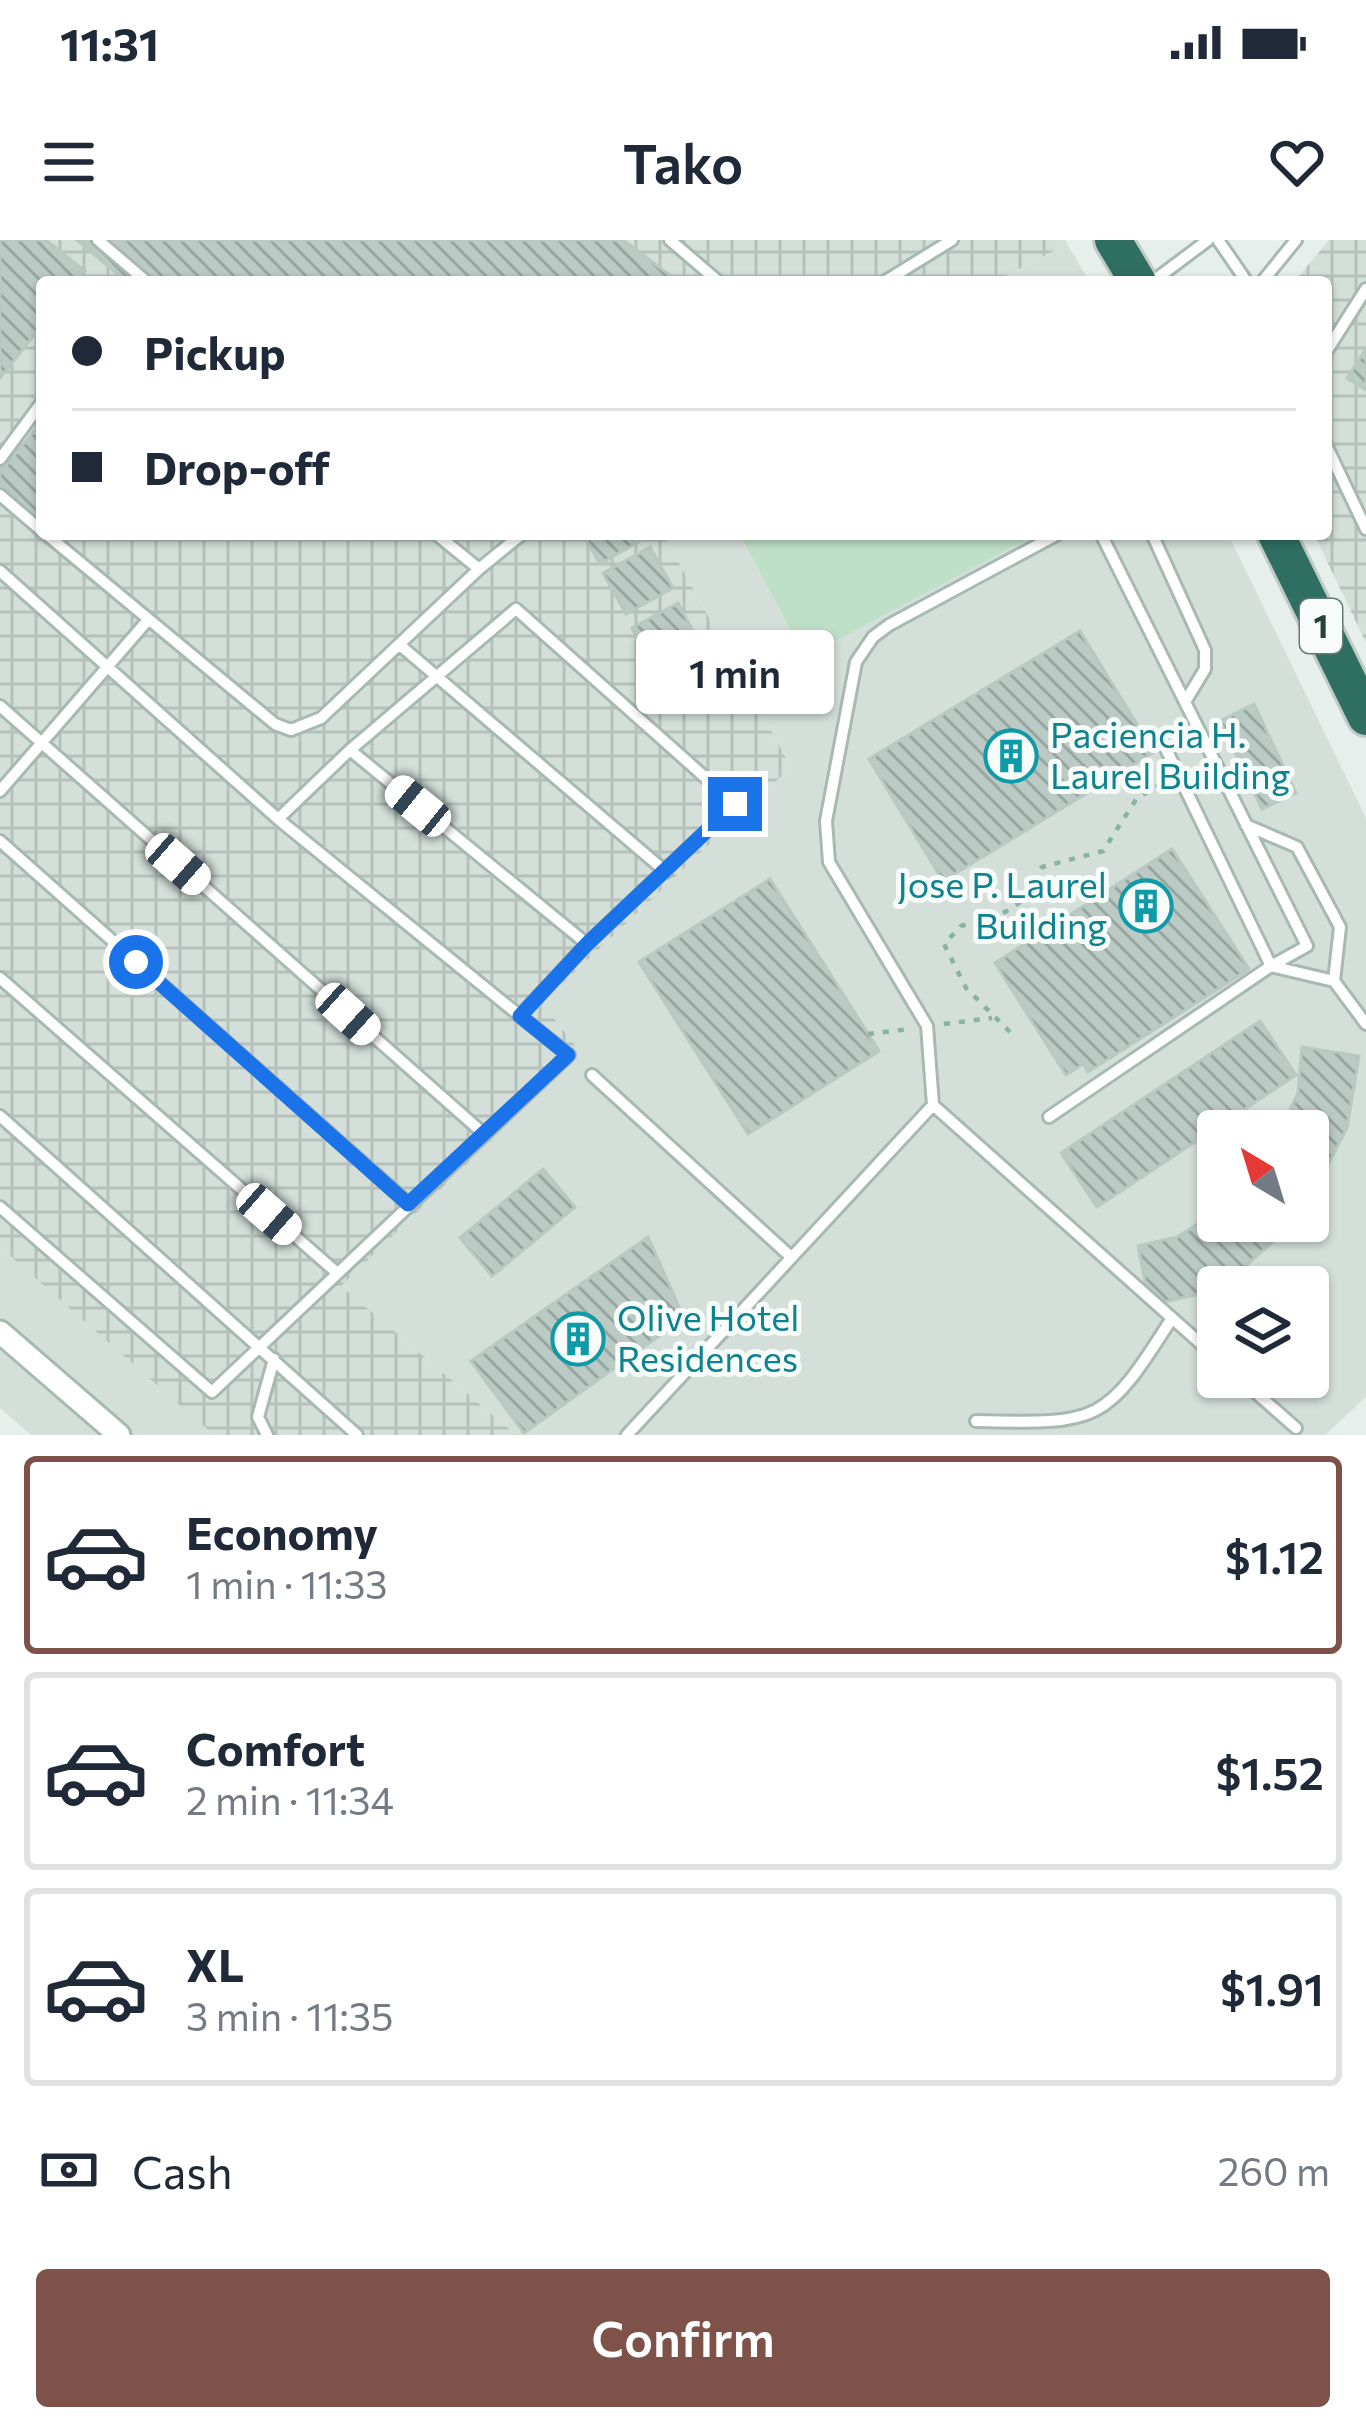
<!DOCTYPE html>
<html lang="en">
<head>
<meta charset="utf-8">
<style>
	:root { --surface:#fff; --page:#f6f6f7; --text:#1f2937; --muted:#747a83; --line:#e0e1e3; --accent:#7f5249 }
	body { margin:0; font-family:Commissioner,sans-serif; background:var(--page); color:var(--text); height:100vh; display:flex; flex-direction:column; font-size:45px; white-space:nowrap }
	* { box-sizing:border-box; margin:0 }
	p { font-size:39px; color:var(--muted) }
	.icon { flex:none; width:66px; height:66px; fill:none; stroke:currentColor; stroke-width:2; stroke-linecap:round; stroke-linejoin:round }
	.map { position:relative; height:1195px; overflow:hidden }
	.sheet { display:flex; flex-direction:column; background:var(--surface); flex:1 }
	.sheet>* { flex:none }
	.hud { position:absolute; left:36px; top:36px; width:1296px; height:264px; border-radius:12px; box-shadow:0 3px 9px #0004; display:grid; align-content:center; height:264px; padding:0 36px; background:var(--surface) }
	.needle { width:78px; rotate:322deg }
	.fabs { position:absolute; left:1197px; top:870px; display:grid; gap:24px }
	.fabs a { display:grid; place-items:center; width:132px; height:132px; border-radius:12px; background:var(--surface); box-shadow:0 3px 9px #0004; font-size:60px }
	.end { position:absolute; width:54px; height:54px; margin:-27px; border:15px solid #1a73e8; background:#fff; box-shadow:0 0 0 6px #fff }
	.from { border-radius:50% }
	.bubble { position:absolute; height:84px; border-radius:12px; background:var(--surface); box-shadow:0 3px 9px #0004; font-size:39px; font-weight:600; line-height:84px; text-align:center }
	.car { position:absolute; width:36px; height:72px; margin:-36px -18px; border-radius:15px; box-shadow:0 0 9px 3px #0007; background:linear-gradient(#fff 24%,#345 0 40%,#fff 0 76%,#345 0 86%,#fff 0) }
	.hud b { display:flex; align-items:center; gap:42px; height:114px; font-size:45px }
	.hud b+b { border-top:3px solid var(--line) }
	.hud i { width:30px; height:30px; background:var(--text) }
	ul { padding:21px 0 0; list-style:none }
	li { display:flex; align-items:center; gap:36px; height:198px; margin:0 24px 18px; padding:0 12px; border:6px solid var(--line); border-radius:12px }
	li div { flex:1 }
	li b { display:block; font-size:45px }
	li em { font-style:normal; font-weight:600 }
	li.on { border-color:var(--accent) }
	li>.icon { width:108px; height:108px; stroke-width:1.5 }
	.pay { display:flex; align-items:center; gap:30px; height:132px; padding:0 36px; font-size:45px }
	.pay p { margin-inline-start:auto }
	.action { display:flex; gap:24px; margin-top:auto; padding:24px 36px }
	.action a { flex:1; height:138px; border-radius:12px; background:var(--accent); color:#fff; font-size:48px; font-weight:600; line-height:138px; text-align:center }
	.status { display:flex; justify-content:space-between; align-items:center; height:84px; padding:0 60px; background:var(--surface); direction:ltr }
	.status svg { height:33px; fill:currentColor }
	header { display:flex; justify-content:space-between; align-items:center; height:156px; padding:0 36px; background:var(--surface); font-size:54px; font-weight:600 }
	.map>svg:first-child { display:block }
	.built { fill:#d4dfda; fill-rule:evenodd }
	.industrial { fill:url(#industrial-grid) }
	.pitch { fill:#bfe0c8 }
	.building { fill:url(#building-back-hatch); stroke:#b8c9c2; stroke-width:3 }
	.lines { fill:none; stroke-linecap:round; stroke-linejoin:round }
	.lane-casing { stroke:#a8b8b2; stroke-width:16 }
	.street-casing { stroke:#a8b8b2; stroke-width:27 }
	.highway-casing { stroke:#c2cac8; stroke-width:42 }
	.path { stroke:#86b3a5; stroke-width:4.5; stroke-dasharray:6 9; stroke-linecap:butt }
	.lane { stroke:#fff; stroke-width:10 }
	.street { stroke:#fff; stroke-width:21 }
	.highway { stroke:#2f6f62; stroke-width:36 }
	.route { stroke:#1a73e8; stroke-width:15 }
	.labels { text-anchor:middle; stroke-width:10; stroke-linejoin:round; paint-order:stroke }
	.shield { fill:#f7fbf9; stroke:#637a73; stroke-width:3 }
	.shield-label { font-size:33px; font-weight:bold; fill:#24423a }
	.culture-label { font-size:36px; fill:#0d838f; stroke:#f7fbf9; text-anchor:start }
</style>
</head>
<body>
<div class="status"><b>11:31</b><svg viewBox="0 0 49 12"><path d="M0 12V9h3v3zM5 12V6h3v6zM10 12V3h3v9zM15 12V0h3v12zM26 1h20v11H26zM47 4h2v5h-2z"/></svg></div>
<header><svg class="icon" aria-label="menu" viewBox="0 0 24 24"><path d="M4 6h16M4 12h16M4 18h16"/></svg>Tako<svg class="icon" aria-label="heart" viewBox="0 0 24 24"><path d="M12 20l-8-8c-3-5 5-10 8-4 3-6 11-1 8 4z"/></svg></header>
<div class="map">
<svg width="1366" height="1195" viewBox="0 0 1366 1195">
	<defs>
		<pattern id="industrial-grid" width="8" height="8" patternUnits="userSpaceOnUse" patternTransform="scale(3)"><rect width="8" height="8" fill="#d4dfda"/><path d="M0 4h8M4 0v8" fill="none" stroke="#b6c1bc"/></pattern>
		<pattern id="building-back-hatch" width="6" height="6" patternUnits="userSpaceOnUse" patternTransform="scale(3)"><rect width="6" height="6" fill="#bbcac4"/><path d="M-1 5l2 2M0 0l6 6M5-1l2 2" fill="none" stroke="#98a6a0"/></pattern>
	</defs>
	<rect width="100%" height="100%" fill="#e6efeb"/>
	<path class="built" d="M1067,4L1090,42H993Z
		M663,294H1228L1366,578V1157L1325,1195H516L340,1046L581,813L541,763L791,527ZM1218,891H1308V981H1218ZM1218,1047H1308V1137H1218Z
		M0,1007L180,1162L214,1195H31L0,1168Z"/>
	<path class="industrial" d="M0,0H1065L1067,4L994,42H42V294H663L791,527L542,763L581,813L341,1046L516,1195H214L0,1007Z
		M1329,0H1366V403L1314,294H1326V42H1294Z"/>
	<path class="pitch" d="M740,294H1037L805,417Z"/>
	<path class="building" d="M0,0H46L85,31L76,42H42V85L0,138Z
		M77,0H623L679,42H127Z
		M1366,109V150L1347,138Z
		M42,181V265L36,273L0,244V233Z
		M583,294H645L647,297L600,324Z
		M650,307L673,348L626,374L603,333Z
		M678,363L700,404L654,429L632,388Z
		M1080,391L1154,512L943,641L869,519Z
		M1254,464L1296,553L1262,569L1220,481Z
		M1172,609L1249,729L1088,832L1083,824L1066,835L995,723Z
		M770,639L879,811L748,894L639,722Z
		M1260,781L1296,835L1097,967L1061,913Z
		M1302,807L1359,816L1347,888L1308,963V891H1280L1298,853Z
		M543,929L575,967L492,1036L460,998Z
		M1218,971V981H1296L1241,1030L1200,1054L1150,1065L1138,1006L1177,997Z
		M648,997L684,1078L524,1193L471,1121Z"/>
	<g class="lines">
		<g class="lane-casing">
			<path id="lane" d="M98,0L147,42
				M670,0L719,42
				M1218,0L1247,42
				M884,42L952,0
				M1152,42L1208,0
				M1262,42L1296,0
				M1326,112L1366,49
				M1326,205L1366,289
				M0,219L42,162
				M0,255L42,291
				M46,294L275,484L291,490L321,478L479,329L522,294
				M436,294L479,329
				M1152,294L1205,410V429L1185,462
				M0,331L278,579L520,776
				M401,406L666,632
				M0,466L484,894
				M1166,509L1271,726
				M0,551L147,381
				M278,579L350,510L516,369L735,564L587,704
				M1246,585L1297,607L1340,687L1334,741
				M0,601L408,963
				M1271,726L1334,741L1366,784
				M0,738L336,1032
				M592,835L791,1017
				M933,865L927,786L829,622L826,581L856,422L873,397L889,385L1058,294
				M0,876L357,1195
				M1049,877L1271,726L1307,706L1101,294
				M0,967L212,1152L569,815L520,776L587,704L350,510
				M1238,1137L1296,1188
				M976,1181C1100,1184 1105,1184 1172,1078
				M267,1195L258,1177L274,1119
				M627,1195L933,865L1218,1119"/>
		</g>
		<g class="street-casing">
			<path id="street" d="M0,1092L119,1195"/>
		</g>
		<g class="highway-casing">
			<path id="highway" d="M1113,0L1138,42
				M1276,294L1366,477"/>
		</g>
		<path class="path" d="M944,784L992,778
			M1010,792L966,748L944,704L961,686L1005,672L1022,661L1042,627L1103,611L1137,558L1163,543
			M868,794L909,789"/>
		<use href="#lane" class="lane"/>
		<use href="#street" class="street"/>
		<use href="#highway" class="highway"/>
	</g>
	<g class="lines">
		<path class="route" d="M136,722L408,964L568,815L520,776L587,704L735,564"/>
	</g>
	<defs>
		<g id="building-ring" transform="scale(2.7)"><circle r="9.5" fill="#f7fbf9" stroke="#0f9aa8" stroke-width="1.5"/><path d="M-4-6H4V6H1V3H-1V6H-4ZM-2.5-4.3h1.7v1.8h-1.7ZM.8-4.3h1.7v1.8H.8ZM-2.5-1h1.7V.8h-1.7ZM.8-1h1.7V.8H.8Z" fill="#0f9aa8"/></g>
	</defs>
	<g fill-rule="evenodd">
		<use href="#building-ring" x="1011" y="516"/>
		<use href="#building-ring" x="1146" y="666"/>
		<use href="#building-ring" x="578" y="1099"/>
	</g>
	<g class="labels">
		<rect class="shield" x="1300" y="359" width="42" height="54" rx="9"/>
		<g class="shield-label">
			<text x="1321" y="398">1</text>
		</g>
		<g class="culture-label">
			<text x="1050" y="508">Paciencia H.<tspan x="1050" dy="41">Laurel Building</tspan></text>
			<text x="1107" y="658" text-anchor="end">Jose P. Laurel<tspan x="1107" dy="41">Building</tspan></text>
			<text x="617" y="1091">Olive Hotel<tspan x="617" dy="41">Residences</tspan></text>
		</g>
	</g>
</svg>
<div class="fabs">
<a><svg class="needle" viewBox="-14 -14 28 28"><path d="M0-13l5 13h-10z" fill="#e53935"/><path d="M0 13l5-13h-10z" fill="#747a83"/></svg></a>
<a><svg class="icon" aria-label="layers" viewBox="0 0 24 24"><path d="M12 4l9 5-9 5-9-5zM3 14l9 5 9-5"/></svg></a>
</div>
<i class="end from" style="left:136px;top:722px"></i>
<i class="end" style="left:735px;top:564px"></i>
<div class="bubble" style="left:636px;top:390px;width:198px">1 min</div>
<i class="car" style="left:418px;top:566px;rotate:309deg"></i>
<i class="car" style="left:178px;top:624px;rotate:131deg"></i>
<i class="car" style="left:348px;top:774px;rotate:132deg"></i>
<i class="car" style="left:269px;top:974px;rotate:131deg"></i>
<div class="hud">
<b><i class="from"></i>Pickup</b>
<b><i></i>Drop-off</b>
</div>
</div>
<section class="sheet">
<ul>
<li class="on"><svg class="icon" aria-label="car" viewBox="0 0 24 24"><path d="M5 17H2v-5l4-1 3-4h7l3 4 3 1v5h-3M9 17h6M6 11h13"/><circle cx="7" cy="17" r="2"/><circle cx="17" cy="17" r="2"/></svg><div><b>Economy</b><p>1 min · 11:33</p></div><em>$1.12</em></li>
<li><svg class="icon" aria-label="car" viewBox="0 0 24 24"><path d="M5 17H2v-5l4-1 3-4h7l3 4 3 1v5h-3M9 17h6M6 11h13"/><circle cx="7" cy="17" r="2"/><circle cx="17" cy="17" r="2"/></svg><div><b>Comfort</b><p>2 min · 11:34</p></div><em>$1.52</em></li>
<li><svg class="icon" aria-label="car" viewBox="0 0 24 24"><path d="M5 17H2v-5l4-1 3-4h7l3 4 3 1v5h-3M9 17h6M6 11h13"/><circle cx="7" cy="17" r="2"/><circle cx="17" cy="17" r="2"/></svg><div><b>XL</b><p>3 min · 11:35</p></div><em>$1.91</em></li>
</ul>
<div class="pay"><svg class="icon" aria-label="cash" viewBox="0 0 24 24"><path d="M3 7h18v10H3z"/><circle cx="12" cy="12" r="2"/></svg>Cash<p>260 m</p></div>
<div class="action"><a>Confirm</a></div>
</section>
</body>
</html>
